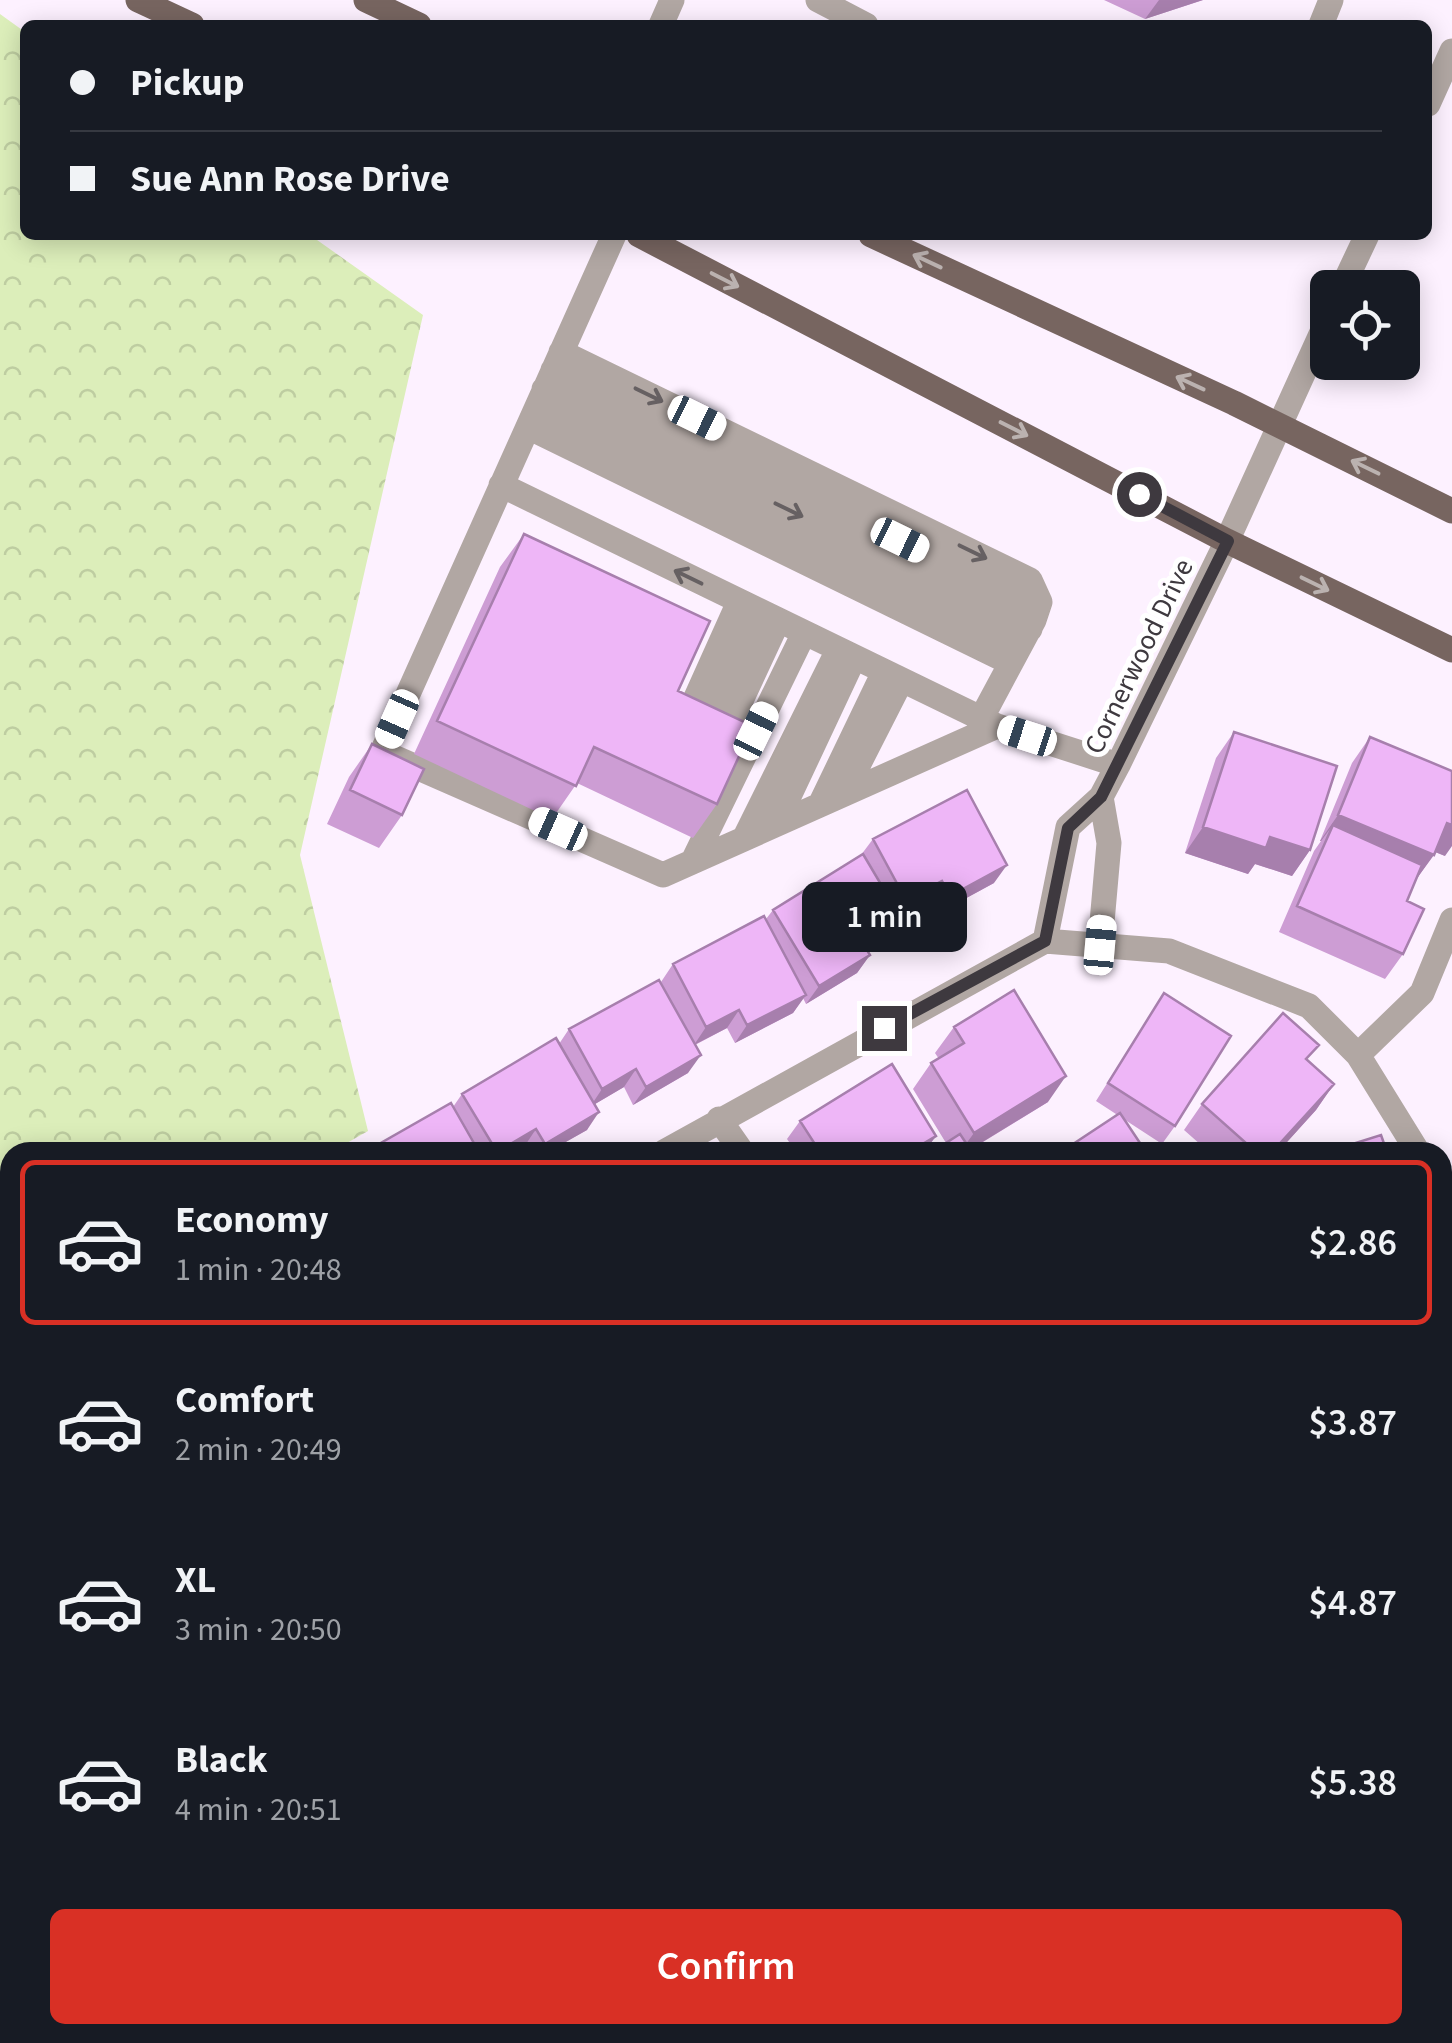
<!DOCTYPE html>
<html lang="en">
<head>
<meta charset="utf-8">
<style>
	:root { --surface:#171b24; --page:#20242c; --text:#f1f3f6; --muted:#9ea1a6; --line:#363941; --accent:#d93025 }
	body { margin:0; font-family:"Source Sans 3",sans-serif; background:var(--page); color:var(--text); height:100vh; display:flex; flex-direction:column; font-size:38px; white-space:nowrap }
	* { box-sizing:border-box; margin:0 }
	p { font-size:32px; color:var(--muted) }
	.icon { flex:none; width:55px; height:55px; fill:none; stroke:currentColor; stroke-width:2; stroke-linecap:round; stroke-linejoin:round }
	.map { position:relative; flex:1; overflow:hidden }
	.side { position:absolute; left:0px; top:1142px; width:1452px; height:902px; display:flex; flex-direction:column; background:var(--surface); border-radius:30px 30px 0 0; box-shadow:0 5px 25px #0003 }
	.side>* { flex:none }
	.banner { position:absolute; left:20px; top:20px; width:1412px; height:220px; border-radius:15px; box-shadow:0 5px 25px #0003; display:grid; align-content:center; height:220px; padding:0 50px; background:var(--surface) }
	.buttons { position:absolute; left:1310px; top:270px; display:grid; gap:20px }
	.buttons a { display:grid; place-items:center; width:110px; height:110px; border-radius:15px; background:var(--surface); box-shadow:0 5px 25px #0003; font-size:50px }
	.end { position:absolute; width:45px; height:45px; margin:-22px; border:12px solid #3e393f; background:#fff; box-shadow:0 0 0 5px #fff }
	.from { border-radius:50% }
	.bubble { position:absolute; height:70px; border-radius:15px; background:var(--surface); box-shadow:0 5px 25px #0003; font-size:32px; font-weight:600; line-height:70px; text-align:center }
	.car { position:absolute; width:30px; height:60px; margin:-30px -15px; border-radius:12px; box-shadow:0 0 8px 2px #0007; background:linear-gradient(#fff 24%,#345 0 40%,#fff 0 76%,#345 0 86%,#fff 0) }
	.banner b { display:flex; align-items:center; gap:35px; height:95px; font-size:38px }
	.banner b+b { border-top:2px solid var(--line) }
	.banner i { width:25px; height:25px; background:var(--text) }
	ul { padding:18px 0 0; list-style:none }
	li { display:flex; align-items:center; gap:30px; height:165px; margin:0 20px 15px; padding:0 30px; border:5px solid transparent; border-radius:15px }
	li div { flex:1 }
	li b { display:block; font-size:38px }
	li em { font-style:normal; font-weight:600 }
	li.current { border-color:var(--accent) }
	li>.icon { width:90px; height:90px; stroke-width:1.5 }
	.button { display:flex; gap:20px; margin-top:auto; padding:20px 50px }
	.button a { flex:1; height:115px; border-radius:15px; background:var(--accent); color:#fff; font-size:40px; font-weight:600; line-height:115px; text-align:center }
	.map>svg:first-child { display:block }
	.forest { fill:url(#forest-crowns) }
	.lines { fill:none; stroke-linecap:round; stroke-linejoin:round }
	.minor { stroke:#b1a7a3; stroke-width:25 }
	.major { stroke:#776560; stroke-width:25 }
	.wall { fill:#cd9dd4 }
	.shaded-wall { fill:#a77fad }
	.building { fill:#eeb6f7; stroke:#a77fad; stroke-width:2.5 }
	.oneway { stroke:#bbb2b0 }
	.oneway2 { stroke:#666062 }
	.route { stroke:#3e393f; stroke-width:12 }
	.labels { text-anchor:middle; stroke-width:10; stroke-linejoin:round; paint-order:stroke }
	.street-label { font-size:28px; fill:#3e393f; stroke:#fff }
</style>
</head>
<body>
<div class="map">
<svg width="1452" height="2043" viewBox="0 0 1452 2043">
	<defs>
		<pattern id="forest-crowns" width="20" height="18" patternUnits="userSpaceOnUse" patternTransform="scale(2.5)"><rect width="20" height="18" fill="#dceeba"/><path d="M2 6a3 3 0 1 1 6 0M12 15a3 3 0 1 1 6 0" fill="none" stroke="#becda1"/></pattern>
	</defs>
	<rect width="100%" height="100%" fill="#fdf1ff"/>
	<path class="forest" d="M0,14L25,32V235H310L423,315L300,855L368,1131L331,1152H10V1341L0,1347Z"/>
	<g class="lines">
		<path class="minor" d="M818,0L866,25
			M661,25L672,0
			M1321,25L1331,0
			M1428,104L1452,51
			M614,235L382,752L663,875L997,726L1118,765
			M1342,288L1367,235
			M561,352L1030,580L1040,602L1034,620L981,719
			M553,370L1038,607
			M544,389L1030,629
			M536,410L1020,646
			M528,427L1011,663
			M501,485L997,726
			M681,731L739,602
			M700,740L760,612
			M719,748L778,621
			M844,793L901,681
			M820,805L884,672
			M776,824L854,658
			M744,839L838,650
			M693,861L804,633
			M1045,941L1068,827L1101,797L1118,765L1227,541L1328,319
			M1045,941L1169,951L1309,1006L1358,1055L1418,1152
			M1100,945L1109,843L1101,797
			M1358,1055L1422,993L1452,920
			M719,1119L742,1152
			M664,1152L1045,941
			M1442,1208L1452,1237
			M1442,1489L1452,1486
			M0,1530L10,1526
			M0,1989L10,1992
			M133,2035L155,2043
			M557,2043L564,2035"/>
		<path class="major" d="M138,0L192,25
			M366,0L419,25
			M639,235L1227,541L1452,650
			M871,235L1234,403L1452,511"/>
	</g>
	<path class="wall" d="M1104,0H1203L1145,19Z
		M524,534L678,691L717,804L693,838L577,783L552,819L414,754L500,567Z
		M1234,732L1310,850L1292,876L1255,864L1248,874L1185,853L1216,758Z
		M1370,737L1445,856L1435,852L1416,880L1407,901L1403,954L1385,979L1279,932L1314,851L1321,841H1320L1352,763Z
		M372,744L402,815L379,848L327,824L349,777Z
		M873,839L994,883L937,914L930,899L896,917L886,931L863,945L870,955L857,973L806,1004L803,998L793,1013L735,1043L727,1028L695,1045L688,1073L633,1105L624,1087L595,1104L587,1130L548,1152H527L524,1147L515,1152H365L453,1107L462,1094L559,1044L569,1029L675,1009L661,982L673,964L766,919L773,910L861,855Z
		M1164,993L1175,1126L1162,1144L1096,1101Z
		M954,1027L1048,1102L970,1150L946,1143L913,1089L931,1063L939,1059L935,1053Z
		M1308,1061L1334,1084L1316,1110L1278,1152H1209L1184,1130L1202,1104Z
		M800,1121L936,1136L924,1152H796L787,1139Z
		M10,1840V1940L0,1938V1868L5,1848Z
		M8,2005L0,2043V2016Z
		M55,2035H110L108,2043H49Z
		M282,2035H357L350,2043H282L285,2038Z
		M452,2035H490L482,2043H460Z"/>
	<path class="shaded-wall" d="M1159,0H1203L1145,19Z
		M1338,815L1434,855L1415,881L1333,825L1321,841H1320Z
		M1447,823L1452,825V846L1445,856L1428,849Z
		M1203,827L1270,837L1310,850L1292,876L1255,864L1248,874L1185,853Z
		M1007,865L994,883L937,914L950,896Z
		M942,881L930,899L896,917L886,931L846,955L859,937L895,915L906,900Z
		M870,955L857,973L806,1004L819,986Z
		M806,995L793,1013L735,1043L747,1025Z
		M739,1010L727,1028L694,1045L706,1027Z
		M701,1055L688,1073L633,1105L646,1087Z
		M636,1069L624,1087L590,1107L602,1089Z
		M1066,1076L1048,1102L966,1152H960L974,1133Z
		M1334,1084L1316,1110L1278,1152H1272Z
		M599,1112L587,1130L548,1152H539L545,1144Z
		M536,1129L524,1147L515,1152H497Z
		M936,1136L924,1152H909Z
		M10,1434V1445L0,1450V1440Z
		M1452,1619V1632L1442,1636V1623Z
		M2,1908L10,1910V1940L0,1938V1911Z
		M352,2035H357L350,2043H344Z"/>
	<path class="building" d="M524,534L710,621L678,691L753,726L717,804L594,747L576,786L437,721Z
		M1234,732L1337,766L1310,850L1270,837L1266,848L1203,827Z
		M1370,737L1452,771V825L1447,823L1434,855L1338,815Z
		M372,744L424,769L402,815L350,790Z
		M967,790L1007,865L950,896L942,881L906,900L873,839Z
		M1333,825L1422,865L1407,901L1424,909L1403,954L1297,906Z
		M863,854L898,913L859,937L870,955L819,986L773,910Z
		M764,916L806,995L747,1025L739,1010L706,1027L673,964Z
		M659,980L701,1055L646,1087L636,1069L602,1089L569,1029Z
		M1014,990L1066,1076L974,1133L931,1063L964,1043L954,1027Z
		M1164,993L1231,1036L1175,1126L1108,1083Z
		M1283,1013L1319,1045L1306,1059L1334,1084L1272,1152H1256L1202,1104Z
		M556,1038L599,1112L545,1144L536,1129L497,1152L462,1094Z
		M892,1064L936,1136L909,1152H843L842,1150L837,1152H820L800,1121Z
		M451,1103L479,1152H365Z
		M1120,1113L1146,1152H1061Z
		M960,1134L972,1152H932Z
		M1381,1135L1387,1152H1327Z
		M10,1355V1434L0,1440V1360Z
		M1447,1529L1452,1540V1619L1442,1623V1531Z
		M0,1792L10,1795V1822L0,1861Z
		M10,1875V1910L2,1908Z
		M8,2005L10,2006V2035H48L46,2043H0V2021H4Z
		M1450,2028L1452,2043H1408L1431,2035H1442V2031Z
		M60,2035H110L108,2043H58Z
		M301,2035H352L344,2043H309Z
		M371,2035H448L456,2043H363Z
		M666,2035H755L748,2043H659Z"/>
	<defs><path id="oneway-shaft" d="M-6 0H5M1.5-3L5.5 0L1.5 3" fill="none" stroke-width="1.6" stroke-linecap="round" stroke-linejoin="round" transform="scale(2.5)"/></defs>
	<g class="oneway">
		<use href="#oneway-shaft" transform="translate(927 261) rotate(-155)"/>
		<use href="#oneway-shaft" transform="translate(725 280) rotate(27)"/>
		<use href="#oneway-shaft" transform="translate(1190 383) rotate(-155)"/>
		<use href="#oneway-shaft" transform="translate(1014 429) rotate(27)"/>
		<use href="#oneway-shaft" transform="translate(1365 467) rotate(-154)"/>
		<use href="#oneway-shaft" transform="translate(1315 584) rotate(26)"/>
	</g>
	<g class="oneway2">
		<use href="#oneway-shaft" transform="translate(649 395) rotate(26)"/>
		<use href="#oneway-shaft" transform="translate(789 510) rotate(26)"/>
		<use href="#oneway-shaft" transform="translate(973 552) rotate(26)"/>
		<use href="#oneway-shaft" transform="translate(688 577) rotate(-154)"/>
	</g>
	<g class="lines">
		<path class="route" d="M884,1028L1045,941L1068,828L1101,797L1228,541L1139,494"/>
	</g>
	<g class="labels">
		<g class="street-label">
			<text transform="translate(1138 656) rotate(-64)" y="10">Cornerwood Drive</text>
		</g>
	</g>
</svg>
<div class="buttons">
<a><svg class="icon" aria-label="locate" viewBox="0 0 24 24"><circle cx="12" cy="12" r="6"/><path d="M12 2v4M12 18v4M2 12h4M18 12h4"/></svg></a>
</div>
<i class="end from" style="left:1139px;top:494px"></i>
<i class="end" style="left:884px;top:1028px"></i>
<div class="bubble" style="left:802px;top:882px;width:165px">1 min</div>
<i class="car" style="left:697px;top:418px;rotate:116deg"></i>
<i class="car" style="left:900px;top:540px;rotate:116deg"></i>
<i class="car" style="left:397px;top:719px;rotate:204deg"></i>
<i class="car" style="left:756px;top:731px;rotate:26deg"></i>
<i class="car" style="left:1027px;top:736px;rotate:288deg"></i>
<i class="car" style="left:558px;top:829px;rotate:294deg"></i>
<i class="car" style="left:1100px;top:945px;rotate:5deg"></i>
<div class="banner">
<b><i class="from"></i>Pickup</b>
<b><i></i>Sue Ann Rose Drive</b>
</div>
<section class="side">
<ul>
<li class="current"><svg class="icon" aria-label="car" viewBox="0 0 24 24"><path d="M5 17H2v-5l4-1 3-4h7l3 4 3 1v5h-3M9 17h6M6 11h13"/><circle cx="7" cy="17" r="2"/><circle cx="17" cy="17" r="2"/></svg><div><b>Economy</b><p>1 min · 20:48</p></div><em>$2.86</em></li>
<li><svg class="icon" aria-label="car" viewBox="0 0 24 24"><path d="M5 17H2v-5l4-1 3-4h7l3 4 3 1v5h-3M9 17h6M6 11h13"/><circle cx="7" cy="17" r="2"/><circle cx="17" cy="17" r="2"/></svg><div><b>Comfort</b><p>2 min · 20:49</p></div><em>$3.87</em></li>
<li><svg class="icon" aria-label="car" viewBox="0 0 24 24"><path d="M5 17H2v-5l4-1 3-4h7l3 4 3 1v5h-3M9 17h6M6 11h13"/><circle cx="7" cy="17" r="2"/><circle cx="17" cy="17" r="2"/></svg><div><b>XL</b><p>3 min · 20:50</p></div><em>$4.87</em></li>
<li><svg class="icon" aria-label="car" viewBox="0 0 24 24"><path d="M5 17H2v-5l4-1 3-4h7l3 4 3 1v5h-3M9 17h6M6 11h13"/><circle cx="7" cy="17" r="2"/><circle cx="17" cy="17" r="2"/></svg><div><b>Black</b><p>4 min · 20:51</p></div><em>$5.38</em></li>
</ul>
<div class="button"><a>Confirm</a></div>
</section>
</div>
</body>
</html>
